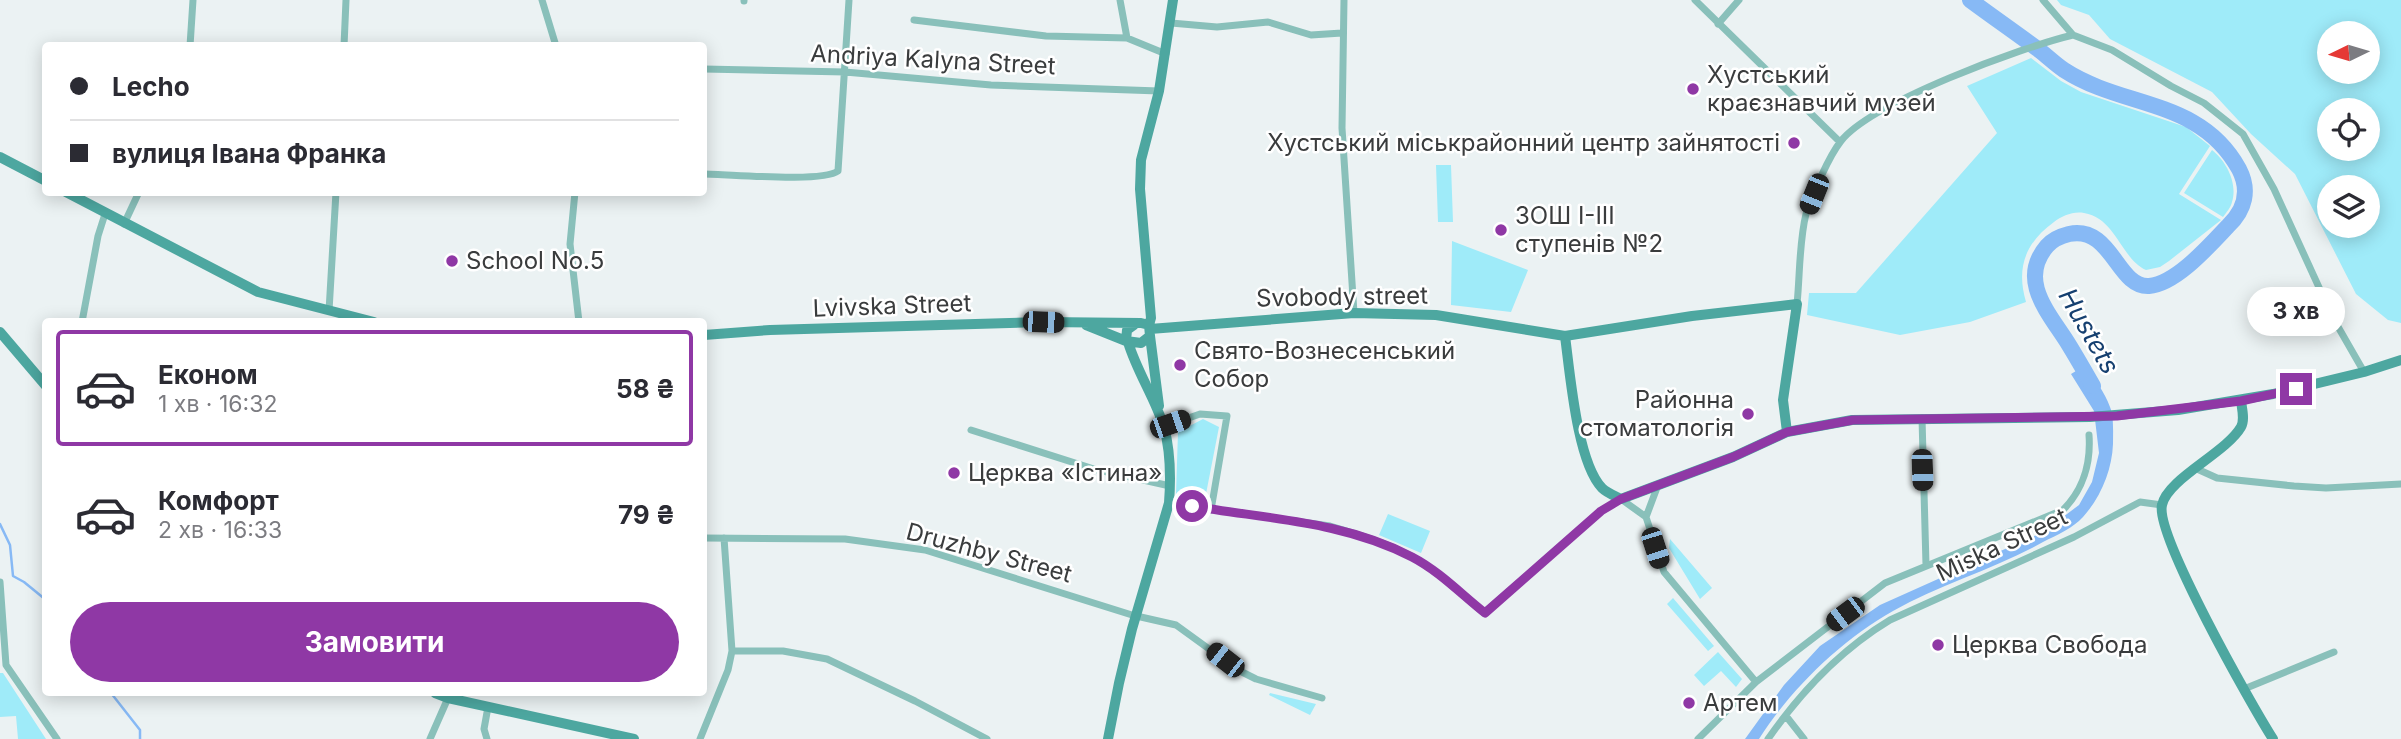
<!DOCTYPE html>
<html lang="uk">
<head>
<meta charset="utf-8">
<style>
	:root { --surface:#fff; --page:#f7f7f7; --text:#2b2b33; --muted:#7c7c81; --line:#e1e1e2; --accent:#8f38a5 }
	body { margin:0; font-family:Inter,sans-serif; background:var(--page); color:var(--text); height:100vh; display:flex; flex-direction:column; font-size:26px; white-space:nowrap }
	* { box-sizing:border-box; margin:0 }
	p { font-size:23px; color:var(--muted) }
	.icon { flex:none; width:38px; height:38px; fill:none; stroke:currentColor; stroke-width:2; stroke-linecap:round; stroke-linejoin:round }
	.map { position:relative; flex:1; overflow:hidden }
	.drawer { position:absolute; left:42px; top:318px; width:665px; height:378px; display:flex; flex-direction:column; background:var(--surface); border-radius:7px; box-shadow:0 4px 18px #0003 }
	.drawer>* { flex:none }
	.hud { position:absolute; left:42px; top:42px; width:665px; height:154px; border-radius:7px; box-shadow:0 4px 18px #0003; display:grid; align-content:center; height:154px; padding:0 28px; background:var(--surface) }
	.needle { width:46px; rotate:265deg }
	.controls { position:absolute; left:2317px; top:21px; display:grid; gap:14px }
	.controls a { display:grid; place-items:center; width:63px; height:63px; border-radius:50%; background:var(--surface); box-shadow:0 4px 18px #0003; font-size:35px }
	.end { position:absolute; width:32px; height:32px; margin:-16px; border:9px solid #8f38a5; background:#fff; box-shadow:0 0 0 4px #fff }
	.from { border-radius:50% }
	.bubble { position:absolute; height:49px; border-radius:24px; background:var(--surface); box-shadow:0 4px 18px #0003; font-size:23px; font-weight:700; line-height:49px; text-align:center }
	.car { position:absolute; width:21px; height:42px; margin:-21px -10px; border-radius:9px; box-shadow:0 0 5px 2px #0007; background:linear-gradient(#222 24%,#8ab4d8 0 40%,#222 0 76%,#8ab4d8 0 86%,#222 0) }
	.hud b { display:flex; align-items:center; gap:24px; height:66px; font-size:26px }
	.hud b+b { border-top:2px solid var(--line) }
	.hud i { width:18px; height:18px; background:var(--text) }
	ul { padding:12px 0 0; list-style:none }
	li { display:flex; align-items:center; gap:21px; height:116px; margin:0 14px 10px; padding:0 14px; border:4px solid transparent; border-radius:7px }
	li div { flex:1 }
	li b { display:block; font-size:26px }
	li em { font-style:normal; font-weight:700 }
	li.selected { border-color:var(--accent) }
	li>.icon { width:63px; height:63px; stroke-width:1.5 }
	.primary-button { display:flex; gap:14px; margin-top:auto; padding:14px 28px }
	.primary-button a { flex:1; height:80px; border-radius:42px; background:var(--accent); color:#fff; font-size:28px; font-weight:700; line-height:80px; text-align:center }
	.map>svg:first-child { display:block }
	.green { fill:#9febf9; fill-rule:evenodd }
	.water { fill:#87b9f5 }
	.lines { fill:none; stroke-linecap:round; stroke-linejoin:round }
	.stream { stroke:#87b9f5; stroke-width:2.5 }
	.river { stroke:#87b9f5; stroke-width:16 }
	.street { stroke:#89c0ba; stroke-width:7 }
	.secondary { stroke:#4da7a0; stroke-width:10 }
	.route { stroke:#8f38a5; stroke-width:9 }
	.poi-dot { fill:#8f38a5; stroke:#fff; stroke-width:2.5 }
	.labels { text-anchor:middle; stroke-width:5; stroke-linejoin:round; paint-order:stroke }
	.street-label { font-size:24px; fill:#3a3c3d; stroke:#fff }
	.poi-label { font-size:24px; fill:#3a3c3d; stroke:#fff; text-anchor:start }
	.water-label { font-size:26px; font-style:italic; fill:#164070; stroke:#fff }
</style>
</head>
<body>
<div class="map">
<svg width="2401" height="739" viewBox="0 0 2401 739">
	<rect width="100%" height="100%" fill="#ebf2f3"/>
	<path class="green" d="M2057,0H2401V323L2388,320L2356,294L2295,174L2251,134L2212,92L2110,39L2089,15L2061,5ZM2329,33H2368V72H2329ZM2329,110H2368V149H2329ZM2329,187H2368V226H2329Z
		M2031,58L2061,81L2081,92L2186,127L2210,146L2179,194L2221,220L2169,261L2160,267L2146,270C2121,259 2116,218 2084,213C2073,211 2062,216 2054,222C2025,243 2016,268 2026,302L1970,322L1900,335L1807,315L1809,293H1856L1997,133L1967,86Z
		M2212,150C2226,161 2238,183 2232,202C2231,207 2226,213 2223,217L2184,193Z
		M1436,165H1451L1453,222H1438Z
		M1452,241L1528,270L1511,312L1451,305Z
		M1203,419L1219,427L1205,499L1176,494L1178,432Z
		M1388,514L1430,531L1421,553L1379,535Z
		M1670,539L1712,588L1700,599L1669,548Z
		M1673,598L1714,646L1708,651L1667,604Z
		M1718,652L1742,679L1736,687L1721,671L1704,686L1694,675Z
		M0,673H3L46,739H18L16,716L0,717Z
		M1270,693L1316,704L1310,715L1269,695Z"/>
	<path class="water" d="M2086,365C2093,378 2105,392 2110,407C2114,417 2113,432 2113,444C2112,470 2101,497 2083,517C2073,528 2057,535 2043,542C1995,569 1940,584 1893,611C1840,641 1791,689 1759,739H1745L1784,685L1820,646L1880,605L2043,532L2079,505L2092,482L2099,453L2094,411L2071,374Z"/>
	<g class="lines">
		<path class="stream" d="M0,524L10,545L13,576L24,582L46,600
			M111,693L140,730V739"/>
		<path class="river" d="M1970,0C1993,17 2016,33 2039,50C2047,56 2055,64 2064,70C2124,109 2200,98 2239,169C2250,190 2245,210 2228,226C2210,245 2176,284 2149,286C2117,288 2112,225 2069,234C2061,236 2053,239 2047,246C2017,281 2050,314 2069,345C2077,358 2085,372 2093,386"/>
		<path class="street" d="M542,0L556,46
			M1120,0L1127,38
			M1344,0L1342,128L1354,313
			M1695,0L1840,142
			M2043,0L2073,35L2112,50L2171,86L2204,103L2243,134L2274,189L2333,318L2364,372
			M744,1V0
			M914,20L1046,36L1127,38L1166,54
			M1171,23L1217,27L1268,22L1311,35L1342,33
			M1718,24L1739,0
			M190,46L193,0
			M344,46L346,0
			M704,69L845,72L991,85L1159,91
			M704,174C729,174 822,183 838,171L849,0
			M575,192L570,244L579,322
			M124,224L139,192
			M1797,304C1800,275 1799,242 1806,214C1812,195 1829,156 1841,141C1872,102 2022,47 2073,35
			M329,311L336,192
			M82,322L98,236L105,214
			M1922,418L1926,565
			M1163,427L1200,414L1227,416L1211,510
			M971,430L1094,469L1170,486
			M2197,469L2217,478L2294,486L2326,488L2401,484
			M1658,485L1646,517L1664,572L1756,682
			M1169,503L1330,526C1364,536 1401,547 1430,568C1449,582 1466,598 1484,613L1601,511L1621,499L1646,517
			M704,538L845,539L925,550L1132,615L1176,625L1238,670L1256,679L1322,698
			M0,582L6,665L57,739
			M732,651H783L827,659L915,701L987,739
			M2244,689L2334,652
			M1786,716L1804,739
			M430,739L448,698
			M487,739L484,729L488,707
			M700,739L728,670L732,651L724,538
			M1698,739L1756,682L1885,583L2063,510C2083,490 2091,463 2089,435
			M1768,739C1800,693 1842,649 1890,620L2074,537L2140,502L2162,505"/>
		<path class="secondary" d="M0,157L46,181
			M66,192L258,292L374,322
			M1086,325L1126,341
			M1149,325L1151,318L1140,189L1141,160L1159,91L1173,0
			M1150,329L1354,313L1436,315L1565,336L1692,316L1797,304L1783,400L1787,432
			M0,332L46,386
			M704,335L770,330L1043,322L1141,323L1149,325L1150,336L1141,343L1126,341L1127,330L1134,325
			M1150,336L1159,406
			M1565,336C1570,373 1577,462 1602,488C1607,493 1615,496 1621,499L1733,457L1787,432L1852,420L2090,417L2178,410L2273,394L2364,372L2401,360
			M2241,401C2242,409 2245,420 2241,427C2226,453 2167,479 2162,505C2155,535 2252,706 2273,739
			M435,693L448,698L634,739
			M1108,739L1119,683L1132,629L1169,503C1171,477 1171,453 1164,427C1155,398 1137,372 1128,342"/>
	</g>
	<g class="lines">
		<path class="route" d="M1192,506C1267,519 1343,521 1412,557C1439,571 1461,594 1485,613L1601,511L1621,499L1733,457L1787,432L1853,420L2117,416L2241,401L2296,389"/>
	</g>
	<g class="poi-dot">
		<circle cx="1693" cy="89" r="7"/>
		<circle cx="1794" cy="143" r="7"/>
		<circle cx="1501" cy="230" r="7"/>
		<circle cx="452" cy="261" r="7"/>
		<circle cx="1180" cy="365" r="7"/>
		<circle cx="1748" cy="414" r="7"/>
		<circle cx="954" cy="473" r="7"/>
		<circle cx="1938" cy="645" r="7"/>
		<circle cx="1689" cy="703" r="7"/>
	</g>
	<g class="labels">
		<g class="street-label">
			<text transform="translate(933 60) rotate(3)" y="8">Andriya Kalyna Street</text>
			<text transform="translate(1342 297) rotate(-1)" y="8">Svobody street</text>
			<text transform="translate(892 306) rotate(-2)" y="8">Lvivska Street</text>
			<text transform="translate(2002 545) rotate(-25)" y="8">Miska Street</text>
			<text transform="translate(989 553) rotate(15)" y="8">Druzhby Street</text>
		</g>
		<g class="poi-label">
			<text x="1707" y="83">Хустський<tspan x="1707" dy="28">краєзнавчий музей</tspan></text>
			<text x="1780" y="151" text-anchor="end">Хустський міськрайонний центр зайнятості</text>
			<text x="1515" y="224">ЗОШ І-ІІІ<tspan x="1515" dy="28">ступенів №2</tspan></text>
			<text x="466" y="269">School No.5</text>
			<text x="1194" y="359">Свято-Вознесенський<tspan x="1194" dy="28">Собор</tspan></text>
			<text x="1734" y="408" text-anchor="end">Районна<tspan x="1734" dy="28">стоматологія</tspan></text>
			<text x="968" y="481">Церква «Істина»</text>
			<text x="1952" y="653">Церква Свобода</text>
			<text x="1703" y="711">Артем</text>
		</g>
		<g class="water-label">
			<text transform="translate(2089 331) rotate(60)" y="9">Hustets</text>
		</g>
	</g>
</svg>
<div class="controls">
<a><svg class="needle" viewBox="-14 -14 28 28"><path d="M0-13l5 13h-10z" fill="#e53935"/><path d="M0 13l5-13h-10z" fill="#7c7c81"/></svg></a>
<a><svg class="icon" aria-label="locate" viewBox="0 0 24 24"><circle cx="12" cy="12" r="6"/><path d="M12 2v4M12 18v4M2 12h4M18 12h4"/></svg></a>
<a><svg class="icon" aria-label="layers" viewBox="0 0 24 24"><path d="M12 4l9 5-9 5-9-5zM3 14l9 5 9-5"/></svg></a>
</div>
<i class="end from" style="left:1192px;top:506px"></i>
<i class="end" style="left:2296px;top:389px"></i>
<div class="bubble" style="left:2247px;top:287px;width:98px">3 хв</div>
<i class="car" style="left:1814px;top:194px;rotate:202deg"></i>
<i class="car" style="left:1043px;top:322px;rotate:92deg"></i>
<i class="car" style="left:1170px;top:424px;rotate:71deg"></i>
<i class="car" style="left:1922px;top:470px;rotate:178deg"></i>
<i class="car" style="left:1655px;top:548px;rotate:162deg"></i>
<i class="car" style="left:1845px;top:614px;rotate:233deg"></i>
<i class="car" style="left:1225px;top:660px;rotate:308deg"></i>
<div class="hud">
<b><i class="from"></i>Lecho</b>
<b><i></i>вулиця Івана Франка</b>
</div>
<section class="drawer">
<ul>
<li class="selected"><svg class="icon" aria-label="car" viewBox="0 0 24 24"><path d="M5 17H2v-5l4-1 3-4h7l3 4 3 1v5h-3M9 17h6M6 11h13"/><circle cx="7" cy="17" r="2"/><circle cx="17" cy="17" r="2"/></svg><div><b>Економ</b><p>1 хв · 16:32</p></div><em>58 ₴</em></li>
<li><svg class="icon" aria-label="car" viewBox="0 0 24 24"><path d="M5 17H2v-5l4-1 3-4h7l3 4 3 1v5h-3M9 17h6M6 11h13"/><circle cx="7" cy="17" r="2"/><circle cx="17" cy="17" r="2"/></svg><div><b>Комфорт</b><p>2 хв · 16:33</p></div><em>79 ₴</em></li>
</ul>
<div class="primary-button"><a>Замовити</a></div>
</section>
</div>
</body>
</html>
